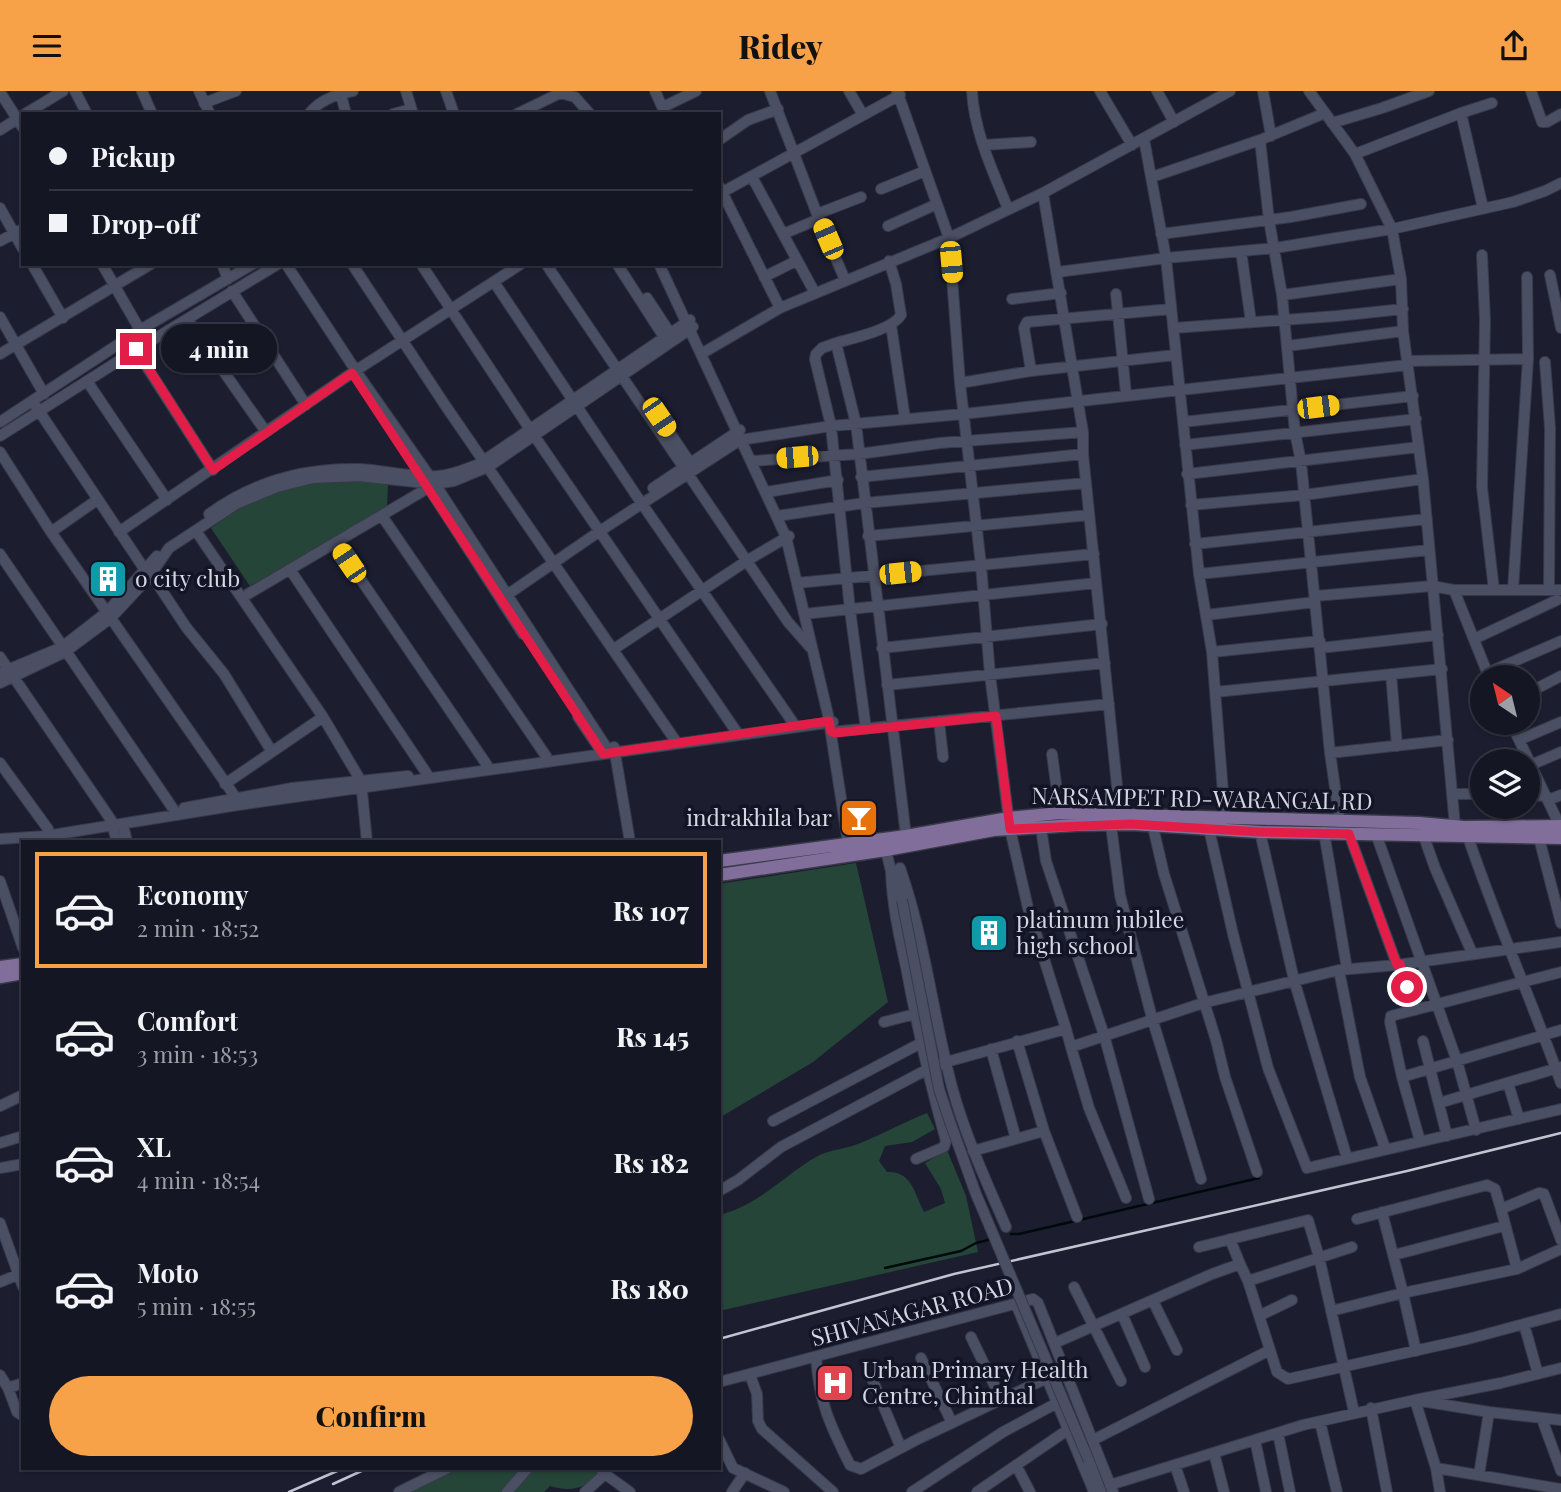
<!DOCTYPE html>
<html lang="en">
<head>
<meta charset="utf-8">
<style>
	:root { --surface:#151624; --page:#222331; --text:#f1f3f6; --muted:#9d9fa6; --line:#343541; --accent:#f7a149 }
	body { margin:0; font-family:"Playfair Display",serif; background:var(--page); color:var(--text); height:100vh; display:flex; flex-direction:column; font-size:26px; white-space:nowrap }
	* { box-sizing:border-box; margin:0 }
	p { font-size:23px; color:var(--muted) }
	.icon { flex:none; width:38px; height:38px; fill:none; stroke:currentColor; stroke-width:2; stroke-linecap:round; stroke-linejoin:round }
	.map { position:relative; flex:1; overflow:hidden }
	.side { position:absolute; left:21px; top:749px; width:700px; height:630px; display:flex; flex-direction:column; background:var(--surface); border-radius:0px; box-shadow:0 2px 5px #0004,0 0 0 2px var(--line) }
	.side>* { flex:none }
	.guide { position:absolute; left:21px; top:21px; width:700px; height:154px; border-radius:0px; box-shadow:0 2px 5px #0004,0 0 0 2px var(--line); display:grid; align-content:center; height:154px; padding:0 28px; background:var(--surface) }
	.needle { width:46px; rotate:325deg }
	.tools { position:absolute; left:1470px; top:574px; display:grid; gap:14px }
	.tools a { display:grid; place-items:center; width:70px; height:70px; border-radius:50%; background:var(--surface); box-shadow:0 2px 5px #0004,0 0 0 2px var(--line); font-size:35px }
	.end { position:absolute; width:32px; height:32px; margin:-16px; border:9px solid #e11d48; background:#fff; box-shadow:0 0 0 4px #fff }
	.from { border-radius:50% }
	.bubble { position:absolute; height:49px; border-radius:24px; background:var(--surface); box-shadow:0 2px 5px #0004,0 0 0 2px var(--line); font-size:23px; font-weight:800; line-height:49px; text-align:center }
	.car { position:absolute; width:21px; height:42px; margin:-21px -10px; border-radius:9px; box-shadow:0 0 5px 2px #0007; background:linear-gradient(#f5c518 24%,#345 0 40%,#f5c518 0 76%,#345 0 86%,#f5c518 0) }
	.guide b { display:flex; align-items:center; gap:24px; height:66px; font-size:26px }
	.guide b+b { border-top:2px solid var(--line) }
	.guide i { width:18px; height:18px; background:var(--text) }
	ul { padding:12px 0 0; list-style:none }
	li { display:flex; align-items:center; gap:21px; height:116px; margin:0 14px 10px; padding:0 14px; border:4px solid transparent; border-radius:0px }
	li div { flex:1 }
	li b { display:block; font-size:26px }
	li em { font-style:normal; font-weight:800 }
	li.selected { border-color:var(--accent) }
	li>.icon { width:63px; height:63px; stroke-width:1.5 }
	.action { display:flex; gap:14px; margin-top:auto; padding:14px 28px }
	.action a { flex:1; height:80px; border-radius:42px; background:var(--accent); color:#111; font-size:28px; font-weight:800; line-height:80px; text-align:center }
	header { display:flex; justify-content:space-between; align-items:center; height:91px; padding:0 28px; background:var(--accent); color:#111; font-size:32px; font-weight:800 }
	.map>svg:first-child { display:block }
	.green { fill:#254538 }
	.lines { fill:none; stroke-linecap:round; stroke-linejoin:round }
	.stream { stroke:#00090c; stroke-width:2.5 }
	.minor-casing { stroke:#383a49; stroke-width:12 }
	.major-casing { stroke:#383a49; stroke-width:15 }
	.minor { stroke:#4b4f63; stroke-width:10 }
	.major { stroke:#826e9a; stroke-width:12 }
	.rail { stroke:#c2c4d1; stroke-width:2.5 }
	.minor-bridge-casing { stroke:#383a49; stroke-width:12; stroke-linecap:butt }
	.minor-bridge { stroke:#4b4f63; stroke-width:10 }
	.route { stroke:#e11d48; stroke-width:9 }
	.labels { text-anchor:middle; stroke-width:7; stroke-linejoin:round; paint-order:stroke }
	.poi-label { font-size:23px; fill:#d5d7e3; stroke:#131526; text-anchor:start }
	.street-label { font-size:23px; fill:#d5d7e3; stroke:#131526 }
</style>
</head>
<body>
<header><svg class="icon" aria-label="menu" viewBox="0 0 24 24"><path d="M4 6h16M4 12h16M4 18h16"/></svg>Ridey<svg class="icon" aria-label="share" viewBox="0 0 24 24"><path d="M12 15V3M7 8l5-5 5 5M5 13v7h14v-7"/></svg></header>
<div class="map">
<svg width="1561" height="1401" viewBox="0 0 1561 1401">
	<rect width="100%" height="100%" fill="#1c1e30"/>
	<path class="green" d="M355,389L388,393L387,416L250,495L211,437L250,409L316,390Z
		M856,772L888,911L813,971L719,1027V793Z
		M927,1022L935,1038L912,1051L885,1055L879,1070L887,1081C911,1079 915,1103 924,1121L945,1112L941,1098L925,1072L947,1059L966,1105L978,1161L719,1220V1124C758,1115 783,1085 816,1066C830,1058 848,1058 863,1051C884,1042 905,1031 927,1022Z
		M461,1377H593L599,1384C583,1398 571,1401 550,1395L544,1401H408Z"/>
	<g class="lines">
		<path class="stream" d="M1011,1143H1019L1259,1087
			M885,1177L961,1160L976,1152L988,1149"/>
		<g class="minor-casing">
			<path id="minor" d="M75,0L87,23
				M142,0L152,23
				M199,0L210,23
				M340,0L346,23
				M406,0L413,23
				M446,0L454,23
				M655,0L665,22
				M770,0L817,123L845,189
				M849,0L863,24
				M897,0L949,147L960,292L981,474L990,584L1010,738L1028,817L1066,938
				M972,0C974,41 993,80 1008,118
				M1100,0L1132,54
				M1157,0L1174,31
				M1263,0L1271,45
				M1309,0L1355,63L1392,138L1401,188L1403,240L1423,388L1455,735
				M1531,0L1542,31H1547L1561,23
				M0,1L23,37
				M204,12L236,0
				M663,16L696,0
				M1461,22L1483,117
				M25,23L63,0
				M309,23C319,9 337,3 353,0
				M393,23L411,18
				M517,23L560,2L575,6L590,23
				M1332,32L1382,17L1429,0
				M0,39L20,26
				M1144,48L1166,167L1199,483L1212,561L1225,727
				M719,49L748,29L778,18
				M1260,49L1269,129L1282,204L1295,341L1301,371L1330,662L1340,731
				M984,54L1031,51
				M1355,63L1461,22L1492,12
				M752,86L815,202
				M1152,86L1260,49L1325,22
				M719,95L780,217
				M881,98L925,80
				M719,103L900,4
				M0,117L23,158
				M817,123L861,106
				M888,135L937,113
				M783,143L819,128
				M1161,143L1291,126L1361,113
				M0,150L23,138
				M1241,160L1251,231
				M1482,164L1485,229L1482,396L1494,499
				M889,170L896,193L901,224C892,239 853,247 836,252L856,333L906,745
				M32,173L63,227
				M102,173L140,239
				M222,173L228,188
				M286,173L360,286L435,393L610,662
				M352,173L445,314L677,652
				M421,173L529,337L738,643
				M546,173L788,531L810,556
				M617,173L664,246
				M659,173L786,446L828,624L848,752
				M1058,181L1166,167L1275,157L1392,138L1513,111L1545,100L1561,92
				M1550,184L1561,237
				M764,186L796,170
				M494,191L638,407L796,636
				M232,200L306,314
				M1116,203L1126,303
				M1282,204L1401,188
				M647,207L670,242
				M1012,208L1061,202
				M0,226L44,303
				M187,228L266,341
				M891,234L905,328
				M1174,237L1337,225L1403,218
				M836,252L822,257L816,263L815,268L831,335L850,519L866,638
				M1287,255L1403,240
				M136,259L213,379
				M0,263L151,173
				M701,263L780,217L949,147L1043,102
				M1407,270L1528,268
				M1545,271L1550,337L1549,498
				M1031,280L1024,237L1027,231L1171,218
				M87,290L167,409
				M960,292L1031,280L1175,264
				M35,314L147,482
				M0,331L140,239L253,173
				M1183,331L1413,305
				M668,339L693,376
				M0,345L136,259L278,173
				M1185,354L1416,328
				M0,361L51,441L236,707
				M752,370L859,363L940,352L1083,341
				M1187,383L1419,356
				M861,386L1083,363
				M425,391L523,543
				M653,397L740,339
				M767,401L838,389
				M1191,414L1304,404L1423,388
				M209,423C253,391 303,377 357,378C383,378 412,388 438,385C453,384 466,378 479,373L690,229
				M382,425L546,665
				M777,425L864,412L1086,392
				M196,440L323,626L361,690L367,751
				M51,441L97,409
				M119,441L352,282L521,173
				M868,445L1089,424
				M336,452L487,674
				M1195,453L1427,428
				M0,463L174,719
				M291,480L427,683
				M151,483L186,536L224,583L272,661
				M1199,483L1429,459
				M797,492L1094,463
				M1454,499L1489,586
				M1513,499L1528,268L1527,186
				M248,503L428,397
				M1315,505L1432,495L1454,499H1561
				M501,508L600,440L740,349L831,335L963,323L1407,274
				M804,523L1096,492
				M1206,524L1315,511
				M1474,548L1557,509
				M882,557L1102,533
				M1320,557L1438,544
				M614,558L748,469L789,445
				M1212,561L1320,550
				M0,566L111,729L117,751
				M0,582L62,556L107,521L157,465
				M1487,582L1561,550
				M1391,583L1397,655
				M0,592L65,561L111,527L149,486L169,457L236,413L277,396L313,387L358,385L435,393L454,390L488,376L693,236
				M887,594L1105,572
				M1215,601L1442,578
				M1528,602L1561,585
				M578,626L603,663
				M939,630L943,666
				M1511,632L1560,735
				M831,641L1109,613
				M1519,649L1561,631
				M614,656L630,751
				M1330,662L1448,649
				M1052,663L1060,722
				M0,672L48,738
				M1531,674L1561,661
				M225,693L323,626
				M1452,703H1482
				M1528,704L1546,705
				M1548,709L1561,704
				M184,717L292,697L408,685
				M1120,724L1083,363V341L1043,102L1230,0
				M123,733L127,751
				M1111,734L1120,804L1152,927L1201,1088
				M1153,736L1164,783L1216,949L1225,986L1257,1081
				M1041,737L1046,770L1104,944L1149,1108
				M1209,738L1233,843L1268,977L1307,1077L1561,1018
				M1466,740C1494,825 1531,907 1561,992
				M1260,741L1294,889L1347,1067
				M1324,741L1347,878
				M1349,743L1397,874
				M1376,743L1457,970L1476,1039
				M1423,743L1435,777L1472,862
				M1539,747L1561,832
				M0,748L46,745L238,714L833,631
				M884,752L891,780L902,809
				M900,777C925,848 933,924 952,996C965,1044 986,1090 1006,1136
				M891,780C892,813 899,844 906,876C917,935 930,993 946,1050L944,1056L916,1068
				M0,790L23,857
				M1400,873L1415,919
				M1339,879L1360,986L1385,1057
				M884,931L915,923
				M1017,950L1044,1040L1077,1126
				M1423,950L1447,1045
				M1071,956L1089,1017L1126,1107
				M991,958L1016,1048
				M1402,986L1561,939
				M1508,992L1519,1028
				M1439,1012L1561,976
				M0,1015L23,1004
				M773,1030L921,952
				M1420,1050L1402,986L1390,931L1391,925L1561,881
				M0,1052L23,1045
				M973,1060L1044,1040
				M0,1077L23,1073
				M719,1100L738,1089L781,1056L926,979L946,971L1066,938L1071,956L1203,912L1339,879L1397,874L1561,851
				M1357,1128L1487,1094L1495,1098L1501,1118L1539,1102L1544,1103L1561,1149
				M0,1132L23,1196
				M1230,1148L1240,1173
				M1199,1156L1308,1129L1319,1166L1354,1321
				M1394,1164L1504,1135
				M1517,1178L1561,1158
				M1248,1190L1277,1281L1288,1288L1468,1248L1561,1223
				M0,1191L22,1182
				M1074,1196L1121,1290
				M1153,1210L1177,1259
				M1016,1213L1094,1401
				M1331,1220L1403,1202L1382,1121
				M1122,1223L1145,1276
				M1261,1224L1292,1209
				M1524,1233L1538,1283
				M971,1246L1001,1308
				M1055,1252L1212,1183L1240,1173L1248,1190L1352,1156
				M1416,1260L1403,1202L1517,1178L1501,1118
				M816,1266C819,1311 830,1334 850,1374L861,1378L918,1348L1047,1287
				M921,1267L952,1332
				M0,1284L8,1297L23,1292
				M750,1284L757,1303L758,1330L762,1338L833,1401
				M873,1290L901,1357
				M719,1291L1033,1208L1038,1212L1113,1401
				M8,1297L17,1321L23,1325
				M1371,1317L1387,1401
				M1542,1328L1561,1380
				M1320,1331L1337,1401
				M1278,1342L1290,1401
				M719,1348L733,1377L784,1401
				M1093,1349L1270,1259
				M1255,1349L1266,1401
				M1214,1362L1224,1401
				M1089,1370L1101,1401
				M1016,1374L1030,1401
				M1175,1374L1184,1401
				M600,1377L605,1383L630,1401
				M1436,1377L1561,1398
				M1479,1384L1489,1321
				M1110,1394L1303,1334L1415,1309L1489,1321L1561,1329
				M399,1401L448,1377
				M507,1401L528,1377
				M585,1401L605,1383
				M732,1401L745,1382
				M912,1401L1003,1341L1057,1312
				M977,1401L1069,1338
				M1440,1401L1436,1377L1415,1309L1501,1292L1561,1277"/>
		</g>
		<g class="major-casing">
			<path id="major" d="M719,770L906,745L1009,727L1060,722L1419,732L1464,736L1561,735
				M719,784L886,759L994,739L1076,734L1131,733L1260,741L1561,747
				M0,876L23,873
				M0,886L23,882"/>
		</g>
		<use href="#minor" class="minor"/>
		<use href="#major" class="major"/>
		<path class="rail" d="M719,1248L954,1183L1407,1080L1561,1042
			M333,1393L368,1377
			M289,1401L344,1377"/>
		<g class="minor-bridge-casing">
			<path id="minor-bridge" d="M902,809L939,998L950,1031L976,1103L1089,1370"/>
		</g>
		<use href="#minor-bridge" class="minor-bridge"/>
	</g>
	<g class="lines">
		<path class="route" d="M136,258L213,379L352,282L603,663L829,630L831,641L835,642L996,625L1010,738L1131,733L1260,741L1349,743L1397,874L1400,873L1407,896"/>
	</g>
	<defs>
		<g id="building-square" transform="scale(2.0125)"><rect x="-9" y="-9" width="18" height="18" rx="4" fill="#0f9aa8" stroke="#131526"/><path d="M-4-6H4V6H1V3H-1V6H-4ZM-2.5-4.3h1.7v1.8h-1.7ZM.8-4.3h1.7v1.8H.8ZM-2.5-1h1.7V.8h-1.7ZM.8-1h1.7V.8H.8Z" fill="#fff"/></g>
		<g id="bar-square" transform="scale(2.0125)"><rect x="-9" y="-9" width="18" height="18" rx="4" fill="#e8710a" stroke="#131526"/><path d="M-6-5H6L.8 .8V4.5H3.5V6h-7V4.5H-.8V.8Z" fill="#fff"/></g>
		<g id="hospital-square" transform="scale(2.0125)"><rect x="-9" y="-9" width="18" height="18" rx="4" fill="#e0444e" stroke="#131526"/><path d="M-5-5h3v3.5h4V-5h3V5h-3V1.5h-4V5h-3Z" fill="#fff"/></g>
	</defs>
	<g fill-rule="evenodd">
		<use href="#building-square" x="108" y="488"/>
		<use href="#bar-square" x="859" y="727"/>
		<use href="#building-square" x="989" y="842"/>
		<use href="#hospital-square" x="835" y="1292"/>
	</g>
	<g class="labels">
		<g class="poi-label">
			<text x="135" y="496">o city club</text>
			<text x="832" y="735" text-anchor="end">indrakhila bar</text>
			<text x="1016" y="837">platinum jubilee<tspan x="1016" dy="26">high school</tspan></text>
			<text x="862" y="1287">Urban Primary Health<tspan x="862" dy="26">Centre, Chinthal</tspan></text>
		</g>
		<g class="street-label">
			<text transform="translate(1202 708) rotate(1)" y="8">NARSAMPET RD-WARANGAL RD</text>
			<text transform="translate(912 1221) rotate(-15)" y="8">SHIVANAGAR ROAD</text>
		</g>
	</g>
</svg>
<div class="tools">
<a><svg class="needle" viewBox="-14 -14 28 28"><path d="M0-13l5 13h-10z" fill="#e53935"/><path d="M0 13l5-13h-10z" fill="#9d9fa6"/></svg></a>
<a><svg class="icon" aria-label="layers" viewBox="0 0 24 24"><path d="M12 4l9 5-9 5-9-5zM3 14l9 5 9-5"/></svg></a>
</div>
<i class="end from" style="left:1407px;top:896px"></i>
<i class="end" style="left:136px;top:258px"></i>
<div class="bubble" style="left:161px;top:233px;width:116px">4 min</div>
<i class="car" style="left:828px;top:148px;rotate:337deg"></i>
<i class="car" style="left:951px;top:171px;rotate:175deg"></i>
<i class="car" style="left:1318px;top:316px;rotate:83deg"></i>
<i class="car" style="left:659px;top:326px;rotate:146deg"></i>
<i class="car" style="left:797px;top:366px;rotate:265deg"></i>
<i class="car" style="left:349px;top:472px;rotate:326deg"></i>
<i class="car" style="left:900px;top:482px;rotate:84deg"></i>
<div class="guide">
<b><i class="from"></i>Pickup</b>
<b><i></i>Drop-off</b>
</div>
<section class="side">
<ul>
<li class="selected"><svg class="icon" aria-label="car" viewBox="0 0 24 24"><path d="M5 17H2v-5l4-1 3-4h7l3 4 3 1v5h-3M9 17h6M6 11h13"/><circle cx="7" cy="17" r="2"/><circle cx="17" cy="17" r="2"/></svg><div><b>Economy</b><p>2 min · 18:52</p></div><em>Rs 107</em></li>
<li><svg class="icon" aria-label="car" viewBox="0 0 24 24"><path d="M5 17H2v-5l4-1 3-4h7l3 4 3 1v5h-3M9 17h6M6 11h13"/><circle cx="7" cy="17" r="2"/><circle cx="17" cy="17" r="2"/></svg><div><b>Comfort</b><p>3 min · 18:53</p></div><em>Rs 145</em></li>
<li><svg class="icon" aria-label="car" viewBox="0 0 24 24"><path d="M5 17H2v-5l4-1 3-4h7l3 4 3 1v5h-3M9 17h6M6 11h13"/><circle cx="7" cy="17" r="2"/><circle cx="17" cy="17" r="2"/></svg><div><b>XL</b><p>4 min · 18:54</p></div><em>Rs 182</em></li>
<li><svg class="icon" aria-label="car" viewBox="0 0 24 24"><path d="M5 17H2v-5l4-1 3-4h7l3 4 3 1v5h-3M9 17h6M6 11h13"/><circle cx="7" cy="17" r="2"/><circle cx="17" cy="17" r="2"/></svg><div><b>Moto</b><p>5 min · 18:55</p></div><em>Rs 180</em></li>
</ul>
<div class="action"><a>Confirm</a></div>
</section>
</div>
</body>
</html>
